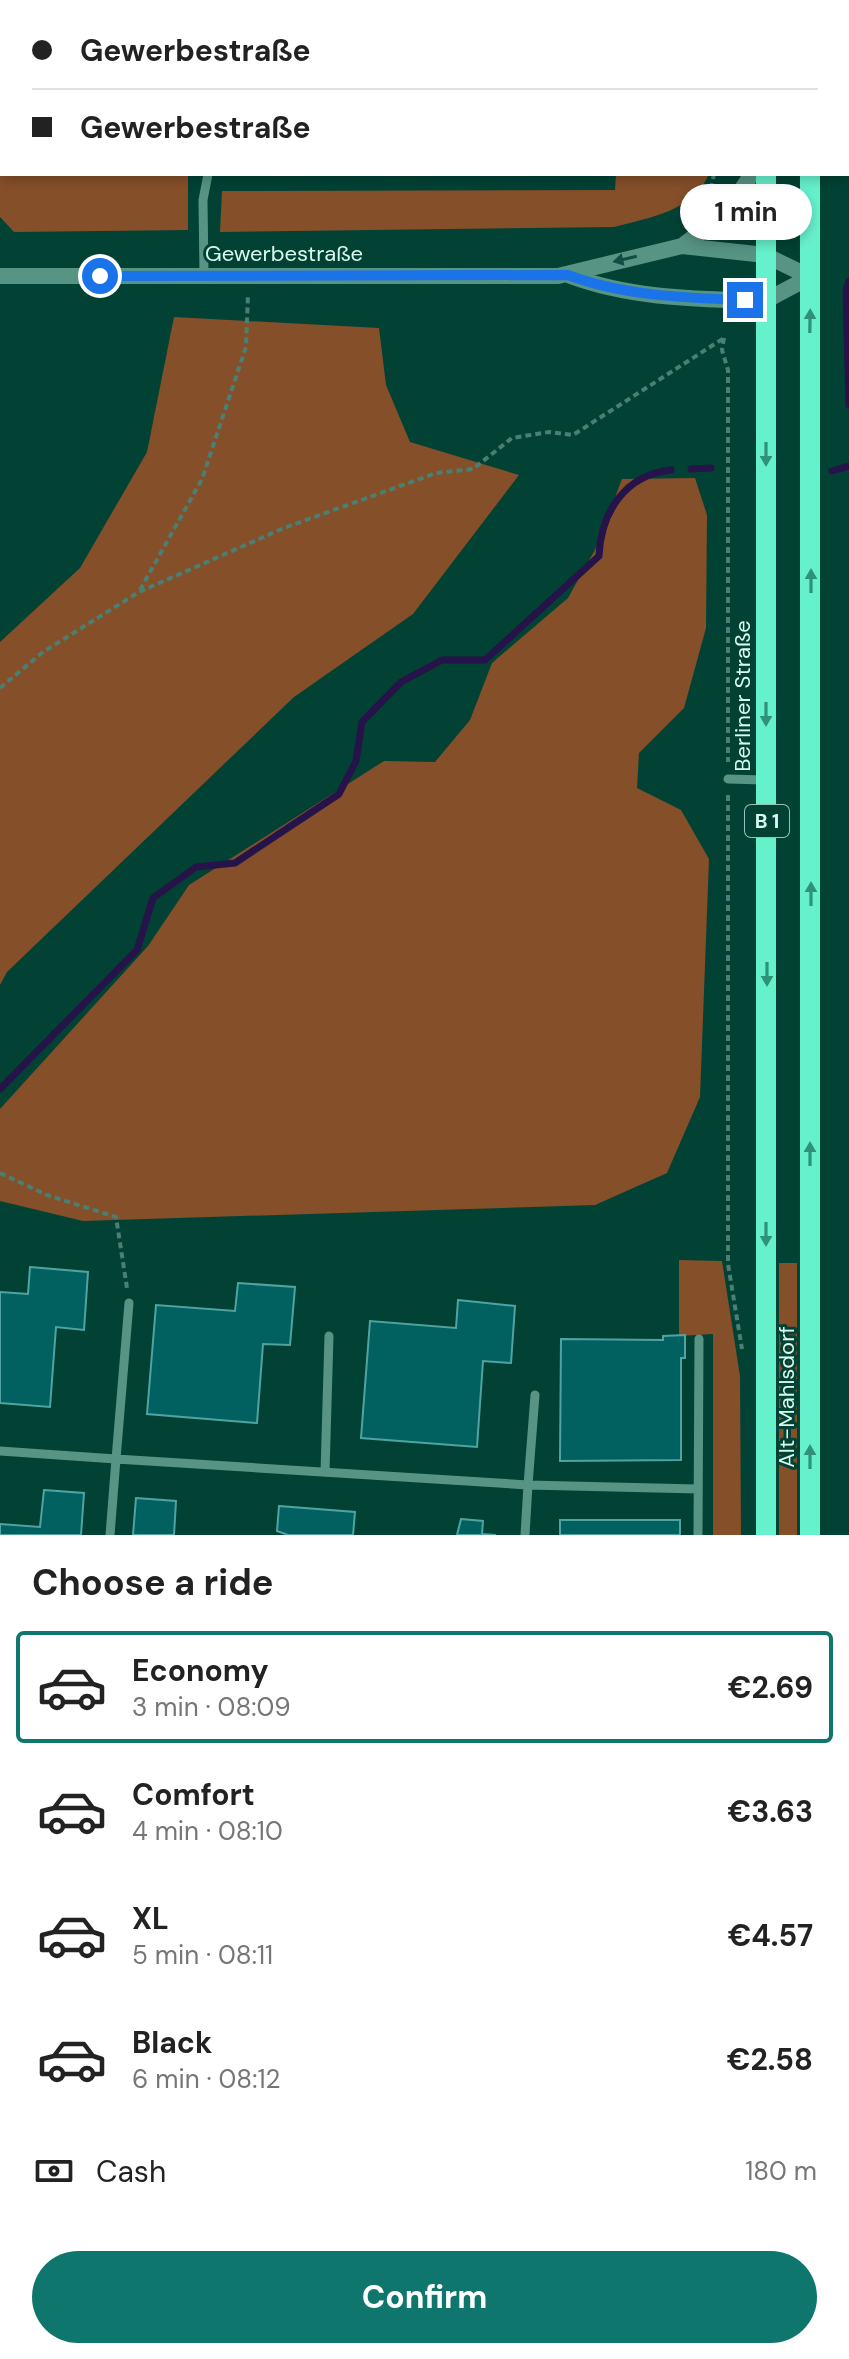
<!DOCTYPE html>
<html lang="en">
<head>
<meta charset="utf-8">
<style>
	:root { --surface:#fff; --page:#f2f2f2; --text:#222; --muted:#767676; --line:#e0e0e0; --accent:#0f766e }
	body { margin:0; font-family:"DM Sans",sans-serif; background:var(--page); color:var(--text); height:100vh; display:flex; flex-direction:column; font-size:30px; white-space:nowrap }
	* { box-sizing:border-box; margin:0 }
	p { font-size:26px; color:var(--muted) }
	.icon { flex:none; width:44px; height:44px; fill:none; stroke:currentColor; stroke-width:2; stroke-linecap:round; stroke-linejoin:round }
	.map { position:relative; height:1535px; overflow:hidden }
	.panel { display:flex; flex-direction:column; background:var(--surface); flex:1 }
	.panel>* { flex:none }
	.guide { position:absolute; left:0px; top:0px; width:850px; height:176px; box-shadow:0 4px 12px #0003; display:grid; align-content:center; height:176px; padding:0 32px; background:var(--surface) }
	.end { position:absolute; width:36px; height:36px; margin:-18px; border:10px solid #1a73e8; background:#fff; box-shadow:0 0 0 4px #fff }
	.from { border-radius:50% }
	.bubble { position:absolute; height:56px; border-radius:28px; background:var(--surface); box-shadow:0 4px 12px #0003; font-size:26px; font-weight:700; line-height:56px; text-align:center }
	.guide b { display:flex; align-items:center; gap:28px; height:76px; font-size:30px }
	.guide b+b { border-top:2px solid var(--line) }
	.guide i { width:20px; height:20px; background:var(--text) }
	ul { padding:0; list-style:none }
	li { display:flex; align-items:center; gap:24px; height:112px; margin:0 16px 12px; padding:0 16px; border:4px solid transparent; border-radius:8px }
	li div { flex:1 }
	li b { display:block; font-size:30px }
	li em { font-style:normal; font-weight:700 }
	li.active { border-color:var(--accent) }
	li>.icon { width:72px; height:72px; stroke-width:1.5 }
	h2 { padding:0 32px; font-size:36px; line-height:96px }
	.pay { display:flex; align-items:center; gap:20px; height:88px; padding:0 32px; font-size:30px }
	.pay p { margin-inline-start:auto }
	.action { display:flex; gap:16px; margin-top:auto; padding:16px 32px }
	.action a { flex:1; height:92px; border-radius:48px; background:var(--accent); color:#fff; font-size:32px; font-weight:700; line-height:92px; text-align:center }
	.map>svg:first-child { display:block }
	.green { fill:#854f29 }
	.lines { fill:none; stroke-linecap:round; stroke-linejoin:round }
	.stream { stroke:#251349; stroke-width:7 }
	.building { fill:#016160; stroke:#51a3a1; stroke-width:2 }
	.path { stroke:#4a8074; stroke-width:4; stroke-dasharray:6 4; stroke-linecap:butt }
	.service { stroke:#579483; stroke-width:9 }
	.minor { stroke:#579483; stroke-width:16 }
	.tertiary { stroke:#579483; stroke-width:16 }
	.primary { stroke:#66f1cd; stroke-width:20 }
	.oneway { fill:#0f4e41 }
	.oneway2 { fill:#2f9179 }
	.route { stroke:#1a73e8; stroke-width:10 }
	.labels { text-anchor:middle; stroke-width:6; stroke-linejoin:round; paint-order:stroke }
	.shield { fill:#024235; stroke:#97c3b6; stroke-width:2 }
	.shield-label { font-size:20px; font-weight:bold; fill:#d7faee }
	.street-label { font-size:22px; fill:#d7faee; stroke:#024235 }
</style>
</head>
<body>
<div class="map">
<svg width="849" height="1535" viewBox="0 0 849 1535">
	<rect width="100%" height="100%" fill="#024235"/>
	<path class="green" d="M0,0H189L2,2V174H188V230L14,232L0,217Z
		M616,174H709C692,212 651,217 614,227L220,232L222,191L615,190Z
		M174,317L379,328L386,385L410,442L519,475L413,614L294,697L7,972L0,985V642L80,568L147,452Z
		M695,478L707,515L706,628L684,708L639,753L637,788L681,810L709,859L700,1097L667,1173L595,1205L83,1221L0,1201V1109L148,946L189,885L384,761L435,762L470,720L492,663L568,598L596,548L622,479Z
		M679,1260L722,1261L740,1376L741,1535H713V1334L679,1336Z
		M779,1263H797V1535H779Z"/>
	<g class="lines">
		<path class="stream" d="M849,281L846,291L849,405
			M691,469L711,468
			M832,471L849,466
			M0,1089L137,950L153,898L196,867L235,863L339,794L356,761L362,722L401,682L442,660H485L599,556C601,513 624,475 671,470"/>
	</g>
	<path class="building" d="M238,0H486V2H238Z
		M30,1267L88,1272L84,1330L56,1327L50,1407L0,1403V1292L28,1294Z
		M238,1283L295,1287L290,1345L263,1344L257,1423L147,1414L156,1305L235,1311Z
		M458,1300L515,1306L511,1363L483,1361L477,1447L361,1438L370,1321L456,1328Z
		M685,1335V1358H681V1460L560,1461L561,1339L663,1340V1336Z
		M44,1490L84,1493L81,1535H0V1524L40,1527Z
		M136,1498L176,1501L174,1535H133Z
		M279,1506L355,1512L353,1535H288L277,1531Z
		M461,1519L483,1521L482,1534L496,1535H457Z
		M560,1520H680V1535H560Z"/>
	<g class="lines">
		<path class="path" d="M715,2L716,0
			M711,189L714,174
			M724,338L722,350L728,370V762
			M140,590L202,479L246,347L248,294
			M0,688L43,652L139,592L284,528L436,473L473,469L512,438L549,432L573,435L724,338
			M728,795V1264L742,1349
			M0,1173L47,1195L116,1217L127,1288"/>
		<path class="service" d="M524,0V2
			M204,275L203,200L208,174
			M728,779L765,780
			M535,1395L528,1485L698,1489
			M0,1451L116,1459L129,1303
			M325,1472L329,1336
			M110,1535L116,1459L528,1485L525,1535
			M698,1535L699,1339"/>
		<path class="minor" d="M765,255L810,277
			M765,301L810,277"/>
		<path class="tertiary" d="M682,246L725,214L752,174
			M568,275C631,299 699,299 765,301
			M0,276H558L682,246L765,255"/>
		<path class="primary" d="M764,0L765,2
			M809,0V2
			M766,174V1535
			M810,174V1535"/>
	</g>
	<defs><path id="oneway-solid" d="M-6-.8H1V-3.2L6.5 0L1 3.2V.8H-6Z" transform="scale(2)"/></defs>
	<use class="oneway" href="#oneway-solid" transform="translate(625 259) rotate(167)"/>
	<g class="oneway2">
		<use href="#oneway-solid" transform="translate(810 321) rotate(-89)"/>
		<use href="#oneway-solid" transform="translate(766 454) rotate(90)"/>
		<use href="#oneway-solid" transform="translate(811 581) rotate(-90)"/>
		<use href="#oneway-solid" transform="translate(766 714) rotate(90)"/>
		<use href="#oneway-solid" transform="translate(811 894) rotate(-90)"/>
		<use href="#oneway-solid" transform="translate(767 974) rotate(90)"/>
		<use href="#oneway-solid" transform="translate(810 1154) rotate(-90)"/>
		<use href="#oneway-solid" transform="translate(766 1234) rotate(90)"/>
		<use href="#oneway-solid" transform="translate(810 1457) rotate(-90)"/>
	</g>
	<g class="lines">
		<path class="route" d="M100,276L568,275C624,296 685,298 745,300"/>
	</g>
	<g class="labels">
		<rect class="shield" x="745" y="805" width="44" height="32" rx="6"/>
		<g class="shield-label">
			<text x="767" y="828">B 1</text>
		</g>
		<g class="street-label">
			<text x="284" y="261">Gewerbestraße</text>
			<text transform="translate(742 696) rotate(-90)" y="8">Berliner Straße</text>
			<text transform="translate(786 1397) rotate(-90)" y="8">Alt-Mahlsdorf</text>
		</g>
	</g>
</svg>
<i class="end from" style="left:100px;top:276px"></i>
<i class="end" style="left:745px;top:300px"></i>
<div class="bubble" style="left:680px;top:184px;width:132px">1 min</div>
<div class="guide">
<b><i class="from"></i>Gewerbestraße</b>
<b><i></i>Gewerbestraße</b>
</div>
</div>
<section class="panel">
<h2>Choose a ride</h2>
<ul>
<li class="active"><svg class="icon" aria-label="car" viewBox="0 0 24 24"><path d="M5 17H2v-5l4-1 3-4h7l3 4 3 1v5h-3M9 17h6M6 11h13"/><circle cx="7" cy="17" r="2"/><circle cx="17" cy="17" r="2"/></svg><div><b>Economy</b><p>3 min · 08:09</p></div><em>€2.69</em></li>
<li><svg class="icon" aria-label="car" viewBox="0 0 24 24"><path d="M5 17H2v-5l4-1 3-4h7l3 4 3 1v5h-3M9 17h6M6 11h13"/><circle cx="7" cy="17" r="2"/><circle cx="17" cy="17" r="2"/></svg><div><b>Comfort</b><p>4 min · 08:10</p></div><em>€3.63</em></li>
<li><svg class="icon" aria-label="car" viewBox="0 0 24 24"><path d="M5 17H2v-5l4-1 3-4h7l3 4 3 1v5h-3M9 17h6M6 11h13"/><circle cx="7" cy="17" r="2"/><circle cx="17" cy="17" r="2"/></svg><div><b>XL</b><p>5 min · 08:11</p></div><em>€4.57</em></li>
<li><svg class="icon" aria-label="car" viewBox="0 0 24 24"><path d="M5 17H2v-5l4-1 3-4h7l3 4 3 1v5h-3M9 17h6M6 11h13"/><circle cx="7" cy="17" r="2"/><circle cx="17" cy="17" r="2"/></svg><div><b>Black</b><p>6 min · 08:12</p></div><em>€2.58</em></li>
</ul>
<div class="pay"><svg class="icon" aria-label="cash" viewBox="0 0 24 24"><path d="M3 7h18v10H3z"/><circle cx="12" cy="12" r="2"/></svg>Cash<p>180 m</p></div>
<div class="action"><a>Confirm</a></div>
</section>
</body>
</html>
